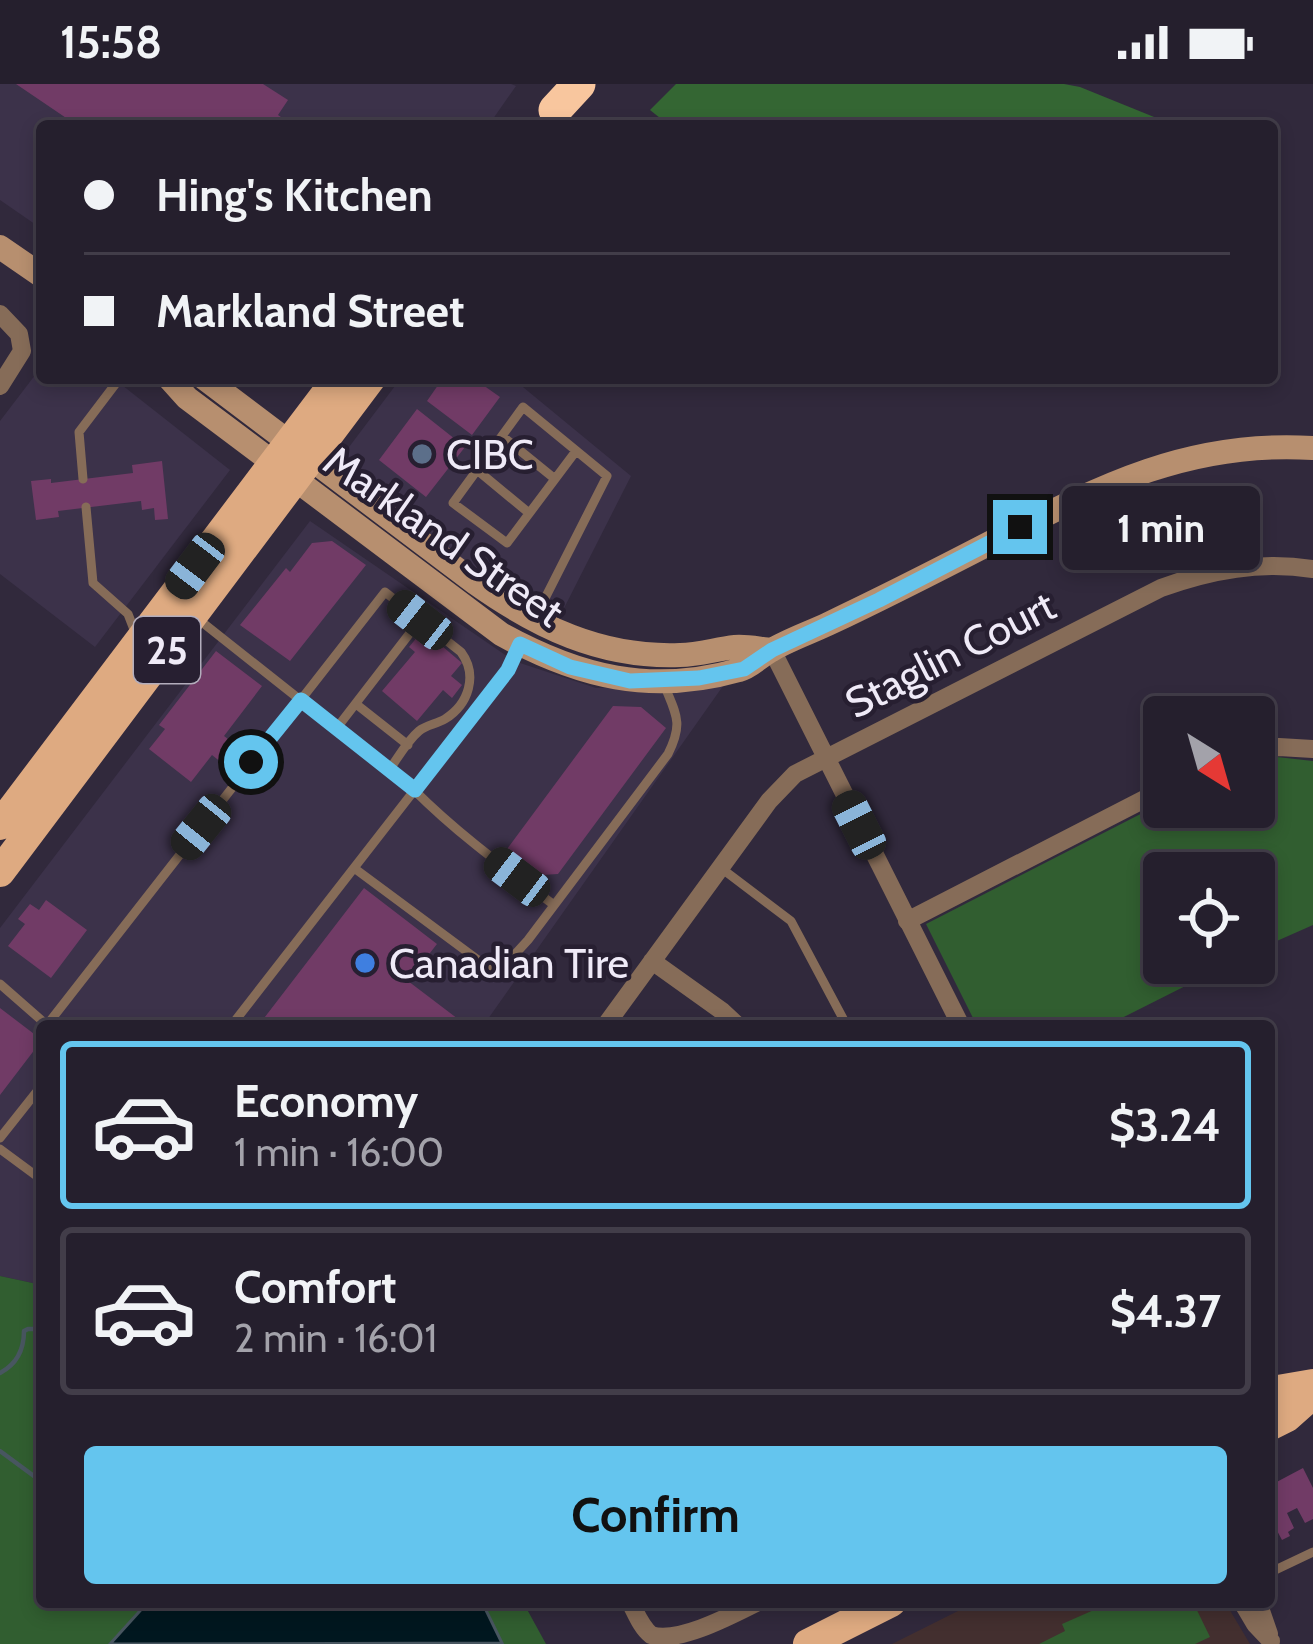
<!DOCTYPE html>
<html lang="en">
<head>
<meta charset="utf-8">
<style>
	:root { --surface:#251f2d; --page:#2d2735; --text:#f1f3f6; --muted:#a3a2aa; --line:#423d49; --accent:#64c5ee }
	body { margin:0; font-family:Cabin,sans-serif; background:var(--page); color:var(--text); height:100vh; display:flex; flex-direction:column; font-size:45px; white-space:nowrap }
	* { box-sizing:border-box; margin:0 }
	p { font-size:39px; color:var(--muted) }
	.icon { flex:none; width:66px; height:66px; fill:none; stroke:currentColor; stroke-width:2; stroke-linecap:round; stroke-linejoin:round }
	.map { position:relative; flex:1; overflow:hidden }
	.details { position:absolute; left:36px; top:936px; width:1239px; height:588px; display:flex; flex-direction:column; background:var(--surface); border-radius:12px; box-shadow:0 6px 18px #0003,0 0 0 3px var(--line) }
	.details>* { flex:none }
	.hud { position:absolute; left:36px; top:36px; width:1242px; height:264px; border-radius:12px; box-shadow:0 6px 18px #0003,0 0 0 3px var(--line); display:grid; align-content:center; height:264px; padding:0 48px; background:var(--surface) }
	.needle { width:78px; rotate:143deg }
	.controls { position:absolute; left:1143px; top:612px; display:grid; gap:24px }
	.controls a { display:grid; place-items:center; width:132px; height:132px; border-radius:12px; background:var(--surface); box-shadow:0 6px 18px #0003,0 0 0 3px var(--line); font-size:60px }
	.end { position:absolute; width:54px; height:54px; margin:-27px; border:15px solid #64c5ee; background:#111; box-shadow:0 0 0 6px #111 }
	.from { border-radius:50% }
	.bubble { position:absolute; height:84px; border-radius:12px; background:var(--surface); box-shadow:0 6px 18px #0003,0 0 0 3px var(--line); font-size:39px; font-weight:800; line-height:84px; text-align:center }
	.car { position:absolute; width:36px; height:72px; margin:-36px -18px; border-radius:15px; box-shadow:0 0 9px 3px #0007; background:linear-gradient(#222 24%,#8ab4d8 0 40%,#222 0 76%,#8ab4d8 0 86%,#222 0) }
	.hud b { display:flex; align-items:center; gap:42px; height:114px; font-size:45px }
	.hud b+b { border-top:3px solid var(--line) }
	.hud i { width:30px; height:30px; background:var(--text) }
	ul { padding:21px 0 0; list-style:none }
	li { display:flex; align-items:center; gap:36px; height:168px; margin:0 24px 18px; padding:0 24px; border:6px solid var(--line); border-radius:12px }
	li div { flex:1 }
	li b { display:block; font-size:45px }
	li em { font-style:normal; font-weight:800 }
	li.active { border-color:var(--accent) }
	li>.icon { width:108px; height:108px; stroke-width:1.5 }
	.cta { display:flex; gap:24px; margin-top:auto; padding:24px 48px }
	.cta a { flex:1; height:138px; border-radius:12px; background:var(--accent); color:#111; font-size:48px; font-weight:800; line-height:138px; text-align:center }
	.status { display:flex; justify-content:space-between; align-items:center; height:84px; padding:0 60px; background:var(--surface); direction:ltr }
	.status svg { height:33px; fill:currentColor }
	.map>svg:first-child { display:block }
	.built { fill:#3c324a }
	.education { fill:#432f2f }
	.green { fill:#315e30 }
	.forest { fill:#346633 }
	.water { fill:#00171f; stroke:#485660; stroke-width:3 }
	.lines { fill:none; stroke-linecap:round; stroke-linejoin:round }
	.stream { stroke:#485660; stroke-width:4.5 }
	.building { fill:#713b66 }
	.lane { stroke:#866c58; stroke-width:9 }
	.street { stroke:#866c58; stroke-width:18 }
	.secondary { stroke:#b78f6f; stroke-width:24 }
	.primary { stroke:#deaa81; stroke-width:30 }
	.highway { stroke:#f8c69e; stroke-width:33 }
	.route { stroke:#64c5ee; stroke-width:15 }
	.service-dot { fill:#5c6f8a; stroke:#271f31; stroke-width:4.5 }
	.shop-dot { fill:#3f7fe0; stroke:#271f31; stroke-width:4.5 }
	.labels { text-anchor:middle; stroke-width:9; stroke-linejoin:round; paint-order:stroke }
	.shield { fill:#271f31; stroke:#b3adbc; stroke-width:3 }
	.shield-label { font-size:39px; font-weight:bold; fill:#efeaf7 }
	.poi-label { font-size:42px; fill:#efeaf7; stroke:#271f31; text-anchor:start }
	.street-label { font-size:42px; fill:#efeaf7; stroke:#271f31 }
</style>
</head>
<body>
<div class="status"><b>15:58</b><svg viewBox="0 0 49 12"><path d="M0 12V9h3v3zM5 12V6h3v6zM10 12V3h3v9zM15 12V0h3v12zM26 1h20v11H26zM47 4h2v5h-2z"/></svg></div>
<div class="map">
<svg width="1313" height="1560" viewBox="0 0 1313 1560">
	<rect width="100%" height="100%" fill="#31293c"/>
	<path class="built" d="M0,0H511L516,2L488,42H42V145L0,116Z
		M42,282V294H113L230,386L95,563L0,490V337Z
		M401,294H512L631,392L558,536L516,513L343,391L337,379Z
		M310,437L514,577L596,604L723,602L483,942H42V1201L0,1192V844Z"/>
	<path class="education" d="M976,1518H1225L1250,1560H892Z"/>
	<path class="green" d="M1277,673L1313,677V841L1254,867V789H1164V879H1231L1106,942H977L926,840L1164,718V723H1254V678Z
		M0,1192L42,1201V1518H523L546,1560H0Z
		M1112,1518H1193L1210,1553L1195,1560H1039L1065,1547L1062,1540Z"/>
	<path class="forest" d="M676,0H1064L1080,3L1159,35L1153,42H670L650,26Z"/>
	<path class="water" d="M148,1518H482L502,1559L110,1560Z"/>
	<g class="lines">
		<path class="stream" d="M0,1289C17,1280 24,1265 24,1247L28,1245H42
			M0,1367L42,1398"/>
	</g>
	<path class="building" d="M16,0H263L288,16L278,31L294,42H78Z
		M443,294H473L500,313L472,351L427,317Z
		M417,325L465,363L426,413L379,376Z
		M162,377L168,435L155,436L154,424L142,426L141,417L58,427L59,433L36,436L31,397L51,395V399L133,389L132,381Z
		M332,457L366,481L290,577L240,541L286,484L290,488L312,459Z
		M423,546L462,579L451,592L462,601L452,614L443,606L417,637L382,607L415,568L409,563Z
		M216,567L262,602L224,652L236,661L222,679L212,671L191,698L149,665L165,645L159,641Z
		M613,622L641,623L666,644L558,790L542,791L507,765Z
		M364,804L437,860L408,897L462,938L459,942H258Z
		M46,816L87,846L51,894L8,862L25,840L18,835L30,820L39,826Z
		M0,924L42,956L0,1011Z
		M1303,1384L1313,1404V1435L1305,1439L1297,1424L1287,1429L1294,1444L1288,1448L1290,1452L1282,1456L1274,1441L1269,1444V1402Z"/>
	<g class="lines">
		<path class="lane" d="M502,352L555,395
			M477,386L529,429
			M83,395L79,348L120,294
			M86,423L93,499L128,530L135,548
			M198,535L414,706C457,749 505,784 554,821
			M534,536L607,392L523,323L453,419L507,459L576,367
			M356,620L408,661
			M336,645L420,536
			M354,784L497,890L528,856L668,670C683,640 677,632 665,603
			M721,784L791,837L847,942
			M0,900L48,942
			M47,941L385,508L461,568C478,591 469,620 445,635C437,640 426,641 419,647C407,657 398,674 389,686
			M231,942L508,586L519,561
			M0,1054L42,1001
			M0,1065L42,1096
			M1269,1489L1313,1468"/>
		<path class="street" d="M0,230L19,250L22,267L0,302
			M772,566L961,942
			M1254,666L1279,663L1313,665
			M907,837L1164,705
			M652,877L722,927L738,942
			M605,942L769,717L795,690L1161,504C1211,486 1260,477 1313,485
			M630,1518C636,1529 641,1543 651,1551C678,1560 732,1531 758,1518
			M1242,1518L1255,1540L1271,1557
			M1258,1518L1269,1550"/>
		<path class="secondary" d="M0,163L42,192
			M169,294L187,314L501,550C579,593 651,611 739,586C751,583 759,573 770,567C788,556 809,549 828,540C883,514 938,486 992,458C1099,403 1188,356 1313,364
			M204,294L474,498C537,543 601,574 680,571C699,571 716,565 735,563C747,562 760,565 772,566"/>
		<path class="primary" d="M0,741L338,294
			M0,788L371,294
			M1269,1311L1278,1306L1313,1300
			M1269,1342L1287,1333L1313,1310
			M808,1560L891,1518"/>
		<path class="highway" d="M555,26L579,0"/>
	</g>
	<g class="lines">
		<path class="route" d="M251,678L301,616L415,706L508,586L520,560L570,583L630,597L699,594L744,585L772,566L879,516L1020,443"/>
	</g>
	<circle class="service-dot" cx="422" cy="370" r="12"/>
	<circle class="shop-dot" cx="365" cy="879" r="12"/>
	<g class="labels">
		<rect class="shield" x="134" y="533" width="66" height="66" rx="9"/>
		<g class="shield-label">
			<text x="167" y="580">25</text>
		</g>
		<g class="poi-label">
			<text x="446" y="385">CIBC</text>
			<text x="389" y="894">Canadian Tire</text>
		</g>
		<g class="street-label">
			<text transform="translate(444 452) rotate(35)" y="15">Markland Street</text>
			<text transform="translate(950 570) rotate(-27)" y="15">Staglin Court</text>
		</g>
	</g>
</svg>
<div class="controls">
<a><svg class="needle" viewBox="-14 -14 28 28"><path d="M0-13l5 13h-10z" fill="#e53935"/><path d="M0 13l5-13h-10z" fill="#a3a2aa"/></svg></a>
<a><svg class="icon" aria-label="locate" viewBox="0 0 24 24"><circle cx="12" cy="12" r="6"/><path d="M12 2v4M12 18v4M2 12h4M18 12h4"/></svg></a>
</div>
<i class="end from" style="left:251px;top:678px"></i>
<i class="end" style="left:1020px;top:443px"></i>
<div class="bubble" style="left:1062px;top:402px;width:198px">1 min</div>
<i class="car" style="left:195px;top:482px;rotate:217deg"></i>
<i class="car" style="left:420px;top:536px;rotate:308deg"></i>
<i class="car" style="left:859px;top:741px;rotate:333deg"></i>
<i class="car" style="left:201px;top:743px;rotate:219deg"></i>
<i class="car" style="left:517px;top:793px;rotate:307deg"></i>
<div class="hud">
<b><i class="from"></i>Hing's Kitchen</b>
<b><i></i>Markland Street</b>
</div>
<section class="details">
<ul>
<li class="active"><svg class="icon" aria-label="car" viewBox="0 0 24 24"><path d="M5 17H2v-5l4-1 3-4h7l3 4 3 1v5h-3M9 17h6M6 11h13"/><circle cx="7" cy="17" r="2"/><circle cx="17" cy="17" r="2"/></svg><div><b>Economy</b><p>1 min · 16:00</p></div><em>$3.24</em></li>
<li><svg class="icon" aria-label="car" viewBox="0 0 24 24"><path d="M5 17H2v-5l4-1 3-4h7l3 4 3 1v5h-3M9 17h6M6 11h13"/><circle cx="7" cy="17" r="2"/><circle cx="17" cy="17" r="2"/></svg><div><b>Comfort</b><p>2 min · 16:01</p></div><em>$4.37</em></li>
</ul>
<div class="cta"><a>Confirm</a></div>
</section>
</div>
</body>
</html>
